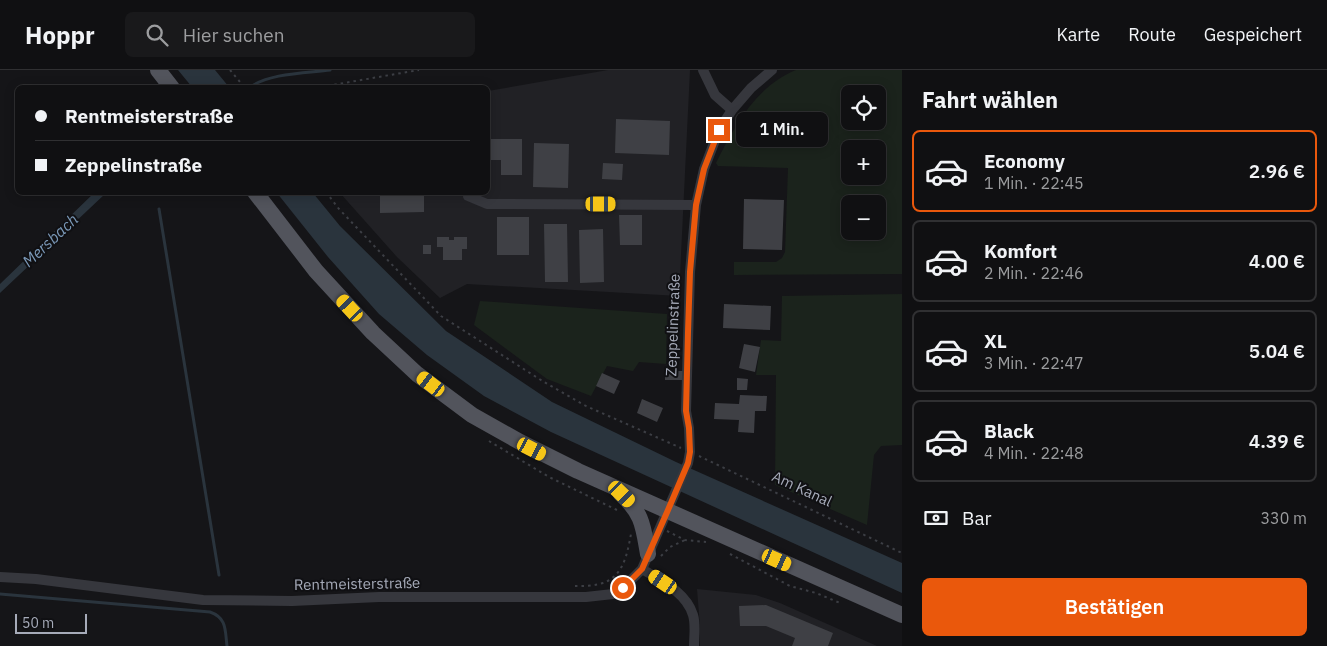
<!DOCTYPE html>
<html lang="de">
<head>
<meta charset="utf-8">
<style>
	:root { --surface:#101012; --page:#19191b; --text:#f1f3f6; --muted:#9c9d9f; --line:#303032; --accent:#ea580c }
	body { margin:0; font-family:"IBM Plex Sans",sans-serif; background:var(--page); color:var(--text); height:100vh; display:flex; flex-direction:column; font-size:19px; white-space:nowrap }
	* { box-sizing:border-box; margin:0 }
	p { font-size:16px; color:var(--muted) }
	.icon { flex:none; width:28px; height:28px; fill:none; stroke:currentColor; stroke-width:2; stroke-linecap:round; stroke-linejoin:round }
	.map { position:relative; flex:1; overflow:hidden }
	.drawer { display:flex; flex-direction:column; background:var(--surface); width:425px }
	.drawer>* { flex:none }
	.top-card { position:absolute; left:15px; top:15px; width:475px; height:110px; border-radius:8px; box-shadow:0 2px 12px #0003,0 0 0 1px var(--line); display:grid; align-content:center; height:110px; padding:0 20px; background:var(--surface) }
	.controls { position:absolute; left:841px; top:15px; display:grid; gap:10px }
	.controls a { display:grid; place-items:center; width:45px; height:45px; border-radius:8px; background:var(--surface); box-shadow:0 2px 12px #0003,0 0 0 1px var(--line); font-size:25px }
	.scale { position:absolute; left:15px; bottom:12px; width:72px; box-sizing:border-box; padding-left:5px; border:2px solid #a6abb9; border-top:0; font-size:14px; line-height:18px; white-space:nowrap; color:#a6abb9; -webkit-text-stroke:4px #101013; paint-order:stroke }
	.end { position:absolute; width:22px; height:22px; margin:-11px; border:6px solid #ea580c; background:#fff; box-shadow:0 0 0 2px #fff }
	.from { border-radius:50% }
	.bubble { position:absolute; height:35px; border-radius:8px; background:var(--surface); box-shadow:0 2px 12px #0003,0 0 0 1px var(--line); font-size:16px; font-weight:600; line-height:35px; text-align:center }
	.car { position:absolute; width:15px; height:30px; margin:-15px -8px; border-radius:6px; box-shadow:0 0 4px 1px #0007; background:linear-gradient(#f5c518 24%,#345 0 40%,#f5c518 0 76%,#345 0 86%,#f5c518 0) }
	.top-card b { display:flex; align-items:center; gap:18px; height:48px; font-size:19px }
	.top-card b+b { border-top:1px solid var(--line) }
	.top-card i { width:12px; height:12px; background:var(--text) }
	ul { padding:0; list-style:none }
	li { display:flex; align-items:center; gap:15px; height:82px; margin:0 10px 8px; padding:0 10px; border:2px solid var(--line); border-radius:8px }
	li div { flex:1 }
	li b { display:block; font-size:19px }
	li em { font-style:normal; font-weight:600 }
	li.current { border-color:var(--accent) }
	li>.icon { width:45px; height:45px; stroke-width:1.5 }
	h2 { padding:0 20px; font-size:22px; line-height:60px }
	.pay { display:flex; align-items:center; gap:12px; height:55px; padding:0 20px; font-size:19px }
	.pay p { margin-inline-start:auto }
	.button { display:flex; gap:10px; margin-top:auto; padding:10px 20px }
	.button a { flex:1; height:58px; border-radius:8px; background:var(--accent); color:#fff; font-size:20px; font-weight:600; line-height:58px; text-align:center }
	header { display:flex; align-items:center; gap:30px; box-sizing:border-box; height:70px; padding:0 25px; background:var(--surface); border-bottom:1px solid var(--line) }
	header strong { font-size:24px }
	nav { display:flex; gap:28px; margin-inline-start:auto; font-size:18px }
	.search { width:350px; height:45px; background:var(--page); display:flex; align-items:center; gap:12px; box-sizing:border-box; padding:0 18px; border-radius:8px; color:var(--muted); font-size:19px }
	main { display:flex; flex:1; min-height:0 }
	.map>svg:first-child { display:block }
	.built { fill:#212125 }
	.green { fill:#1b231c; fill-rule:evenodd }
	.water { fill:#2a343d }
	.lines { fill:none; stroke-linecap:round; stroke-linejoin:round }
	.stream { stroke:#2a343d; stroke-width:3 }
	.building { fill:#3f4045 }
	.path { stroke:#3c3e44; stroke-width:2; stroke-dasharray:2.5 4; stroke-linecap:butt }
	.street { stroke:#36373d; stroke-width:10 }
	.primary { stroke:#52545c; stroke-width:16 }
	.route { stroke:#ea580c; stroke-width:6 }
	.labels { text-anchor:middle; stroke-width:4; stroke-linejoin:round; paint-order:stroke }
	.street-label { font-size:15px; fill:#a6abb9; stroke:#101013 }
	.water-label { font-size:16px; font-style:italic; fill:#7a98b7; stroke:#101013 }
</style>
</head>
<body>
<header>
<strong>Hoppr</strong>
<div class="search"><svg class="icon" aria-label="search" viewBox="0 0 24 24"><circle cx="10" cy="10" r="6"/><path d="M15 15l6 6"/></svg>Hier suchen</div>
<nav><a>Karte</a><a>Route</a><a>Gespeichert</a></nav>
</header>
<main>
<div class="map">
<svg width="902" height="576" viewBox="0 0 902 576">
	<rect width="100%" height="100%" fill="#151518"/>
	<path class="built" d="M608,0H690L679,226L467,214L440,228L397,187L340,123L488,122V21Z
		M697,519L756,525L780,533L877,576H700V556Z"/>
	<path class="green" d="M796,0H902V204L734,205V192H776L782,188L785,182L788,98L718,96L716,93C734,57 756,16 796,0ZM850,24H878V51H850ZM850,79H878V106H850ZM850,134H878V161H850Z
		M902,224V375L881,376L874,385L867,455L775,415L776,305H756L761,270L781,271L782,226Z
		M480,231L667,244L666,294L639,292L633,301L607,296L591,326L547,309L474,255Z"/>
	<path class="water" d="M178,0H215L229,17H192Z
		M94,123H106L0,223V214Z
		M277,123H313L340,156L446,261L552,332L676,392L902,493V523L551,362L484,326L427,285L379,244L328,187Z"/>
	<g class="lines">
		<path class="stream" d="M249,18C268,3 307,3 330,0
			M159,139L219,505
			M0,524L210,542C227,548 225,560 227,576"/>
	</g>
	<path class="building" d="M616,49L670,51L669,85L615,83Z
		M490,69H522V105H501V90H490Z
		M534,73L569,74L568,118L533,117Z
		M603,93L623,94L622,110L602,109Z
		M380,122H424V142L380,143Z
		M744,129L784,130L782,180L743,179Z
		M619,145H642V175H620Z
		M497,147H529V185H497Z
		M544,154H567L568,212H545Z
		M603,159L604,212L580,213L579,160Z
		M437,167H449V170H454V167H467V179H462V190H443V177H437Z
		M423,175H431V184H423Z
		M724,234L771,236L770,260L723,258Z
		M744,274L760,277L755,302L739,298Z
		M665,301H684V310H665Z
		M602,303L620,311L614,324L596,316Z
		M737,308L748,309L747,320H737Z
		M740,325L767,326L766,341H755L754,363L738,362L739,350L714,349L715,333L739,334Z
		M642,329L663,338L657,352L637,343Z
		M766,535L833,563L828,576H792L795,568L766,556H740L739,536Z"/>
	<g class="lines">
		<path class="path" d="M230,0L245,18
			M315,18L419,0
			M326,122L339,139L441,246L544,312L586,336L681,378
			M489,371L549,407L619,441
			M699,386L902,483
			M667,461L685,470L706,472
			M730,484L790,516L816,523L840,533
			M661,486L670,477L685,470
			M575,516C583,516 592,516 599,514C623,509 627,485 631,464"/>
		<path class="street" d="M703,0L715,25L732,40
			M468,126L487,134L696,135
			M642,499C660,510 686,522 693,545C696,555 694,566 694,576
			M0,507L36,509L203,530L292,531L379,527H586L613,524L623,518L642,499L688,393L690,382L689,358L686,341L690,202L696,135L704,99L719,60L732,40L751,18L772,0"/>
		<path class="primary" d="M158,0L172,18
			M255,122L316,201L373,263L417,304L472,345L520,372L578,401L902,545
			M621,424C643,444 643,456 648,484"/>
	</g>
	<g class="lines">
		<path class="route" d="M623,518L642,499L668,440L688,393L690,382L689,358L686,341L688,262L690,202L696,135L704,99L719,60"/>
	</g>
	<g class="labels">
		<g class="street-label">
			<text transform="translate(673 255) rotate(-88)" y="5">Zeppelinstraße</text>
			<text transform="translate(802 419) rotate(25)" y="5">Am Kanal</text>
			<text transform="translate(357 514) rotate(-1)" y="5">Rentmeisterstraße</text>
		</g>
		<g class="water-label">
			<text transform="translate(50 170) rotate(-43)" y="6">Mersbach</text>
		</g>
	</g>
</svg>
<div class="controls">
<a><svg class="icon" aria-label="locate" viewBox="0 0 24 24"><circle cx="12" cy="12" r="6"/><path d="M12 2v4M12 18v4M2 12h4M18 12h4"/></svg></a>
<a>+</a>
<a>−</a>
</div>
<div class="scale">50 m</div>
<i class="end from" style="left:623px;top:518px"></i>
<i class="end" style="left:719px;top:60px"></i>
<div class="bubble" style="left:736px;top:42px;width:92px">1 Min.</div>
<i class="car" style="left:601px;top:134px;rotate:90deg"></i>
<i class="car" style="left:350px;top:238px;rotate:317deg"></i>
<i class="car" style="left:431px;top:314px;rotate:307deg"></i>
<i class="car" style="left:532px;top:379px;rotate:117deg"></i>
<i class="car" style="left:622px;top:424px;rotate:134deg"></i>
<i class="car" style="left:777px;top:490px;rotate:114deg"></i>
<i class="car" style="left:663px;top:512px;rotate:304deg"></i>
<div class="top-card">
<b><i class="from"></i>Rentmeisterstraße</b>
<b><i></i>Zeppelinstraße</b>
</div>
</div>
<section class="drawer">
<h2>Fahrt wählen</h2>
<ul>
<li class="current"><svg class="icon" aria-label="car" viewBox="0 0 24 24"><path d="M5 17H2v-5l4-1 3-4h7l3 4 3 1v5h-3M9 17h6M6 11h13"/><circle cx="7" cy="17" r="2"/><circle cx="17" cy="17" r="2"/></svg><div><b>Economy</b><p>1 Min. · 22:45</p></div><em>2.96 €</em></li>
<li><svg class="icon" aria-label="car" viewBox="0 0 24 24"><path d="M5 17H2v-5l4-1 3-4h7l3 4 3 1v5h-3M9 17h6M6 11h13"/><circle cx="7" cy="17" r="2"/><circle cx="17" cy="17" r="2"/></svg><div><b>Komfort</b><p>2 Min. · 22:46</p></div><em>4.00 €</em></li>
<li><svg class="icon" aria-label="car" viewBox="0 0 24 24"><path d="M5 17H2v-5l4-1 3-4h7l3 4 3 1v5h-3M9 17h6M6 11h13"/><circle cx="7" cy="17" r="2"/><circle cx="17" cy="17" r="2"/></svg><div><b>XL</b><p>3 Min. · 22:47</p></div><em>5.04 €</em></li>
<li><svg class="icon" aria-label="car" viewBox="0 0 24 24"><path d="M5 17H2v-5l4-1 3-4h7l3 4 3 1v5h-3M9 17h6M6 11h13"/><circle cx="7" cy="17" r="2"/><circle cx="17" cy="17" r="2"/></svg><div><b>Black</b><p>4 Min. · 22:48</p></div><em>4.39 €</em></li>
</ul>
<div class="pay"><svg class="icon" aria-label="cash" viewBox="0 0 24 24"><path d="M3 7h18v10H3z"/><circle cx="12" cy="12" r="2"/></svg>Bar<p>330 m</p></div>
<div class="button"><a>Bestätigen</a></div>
</section>
</main>
</body>
</html>
